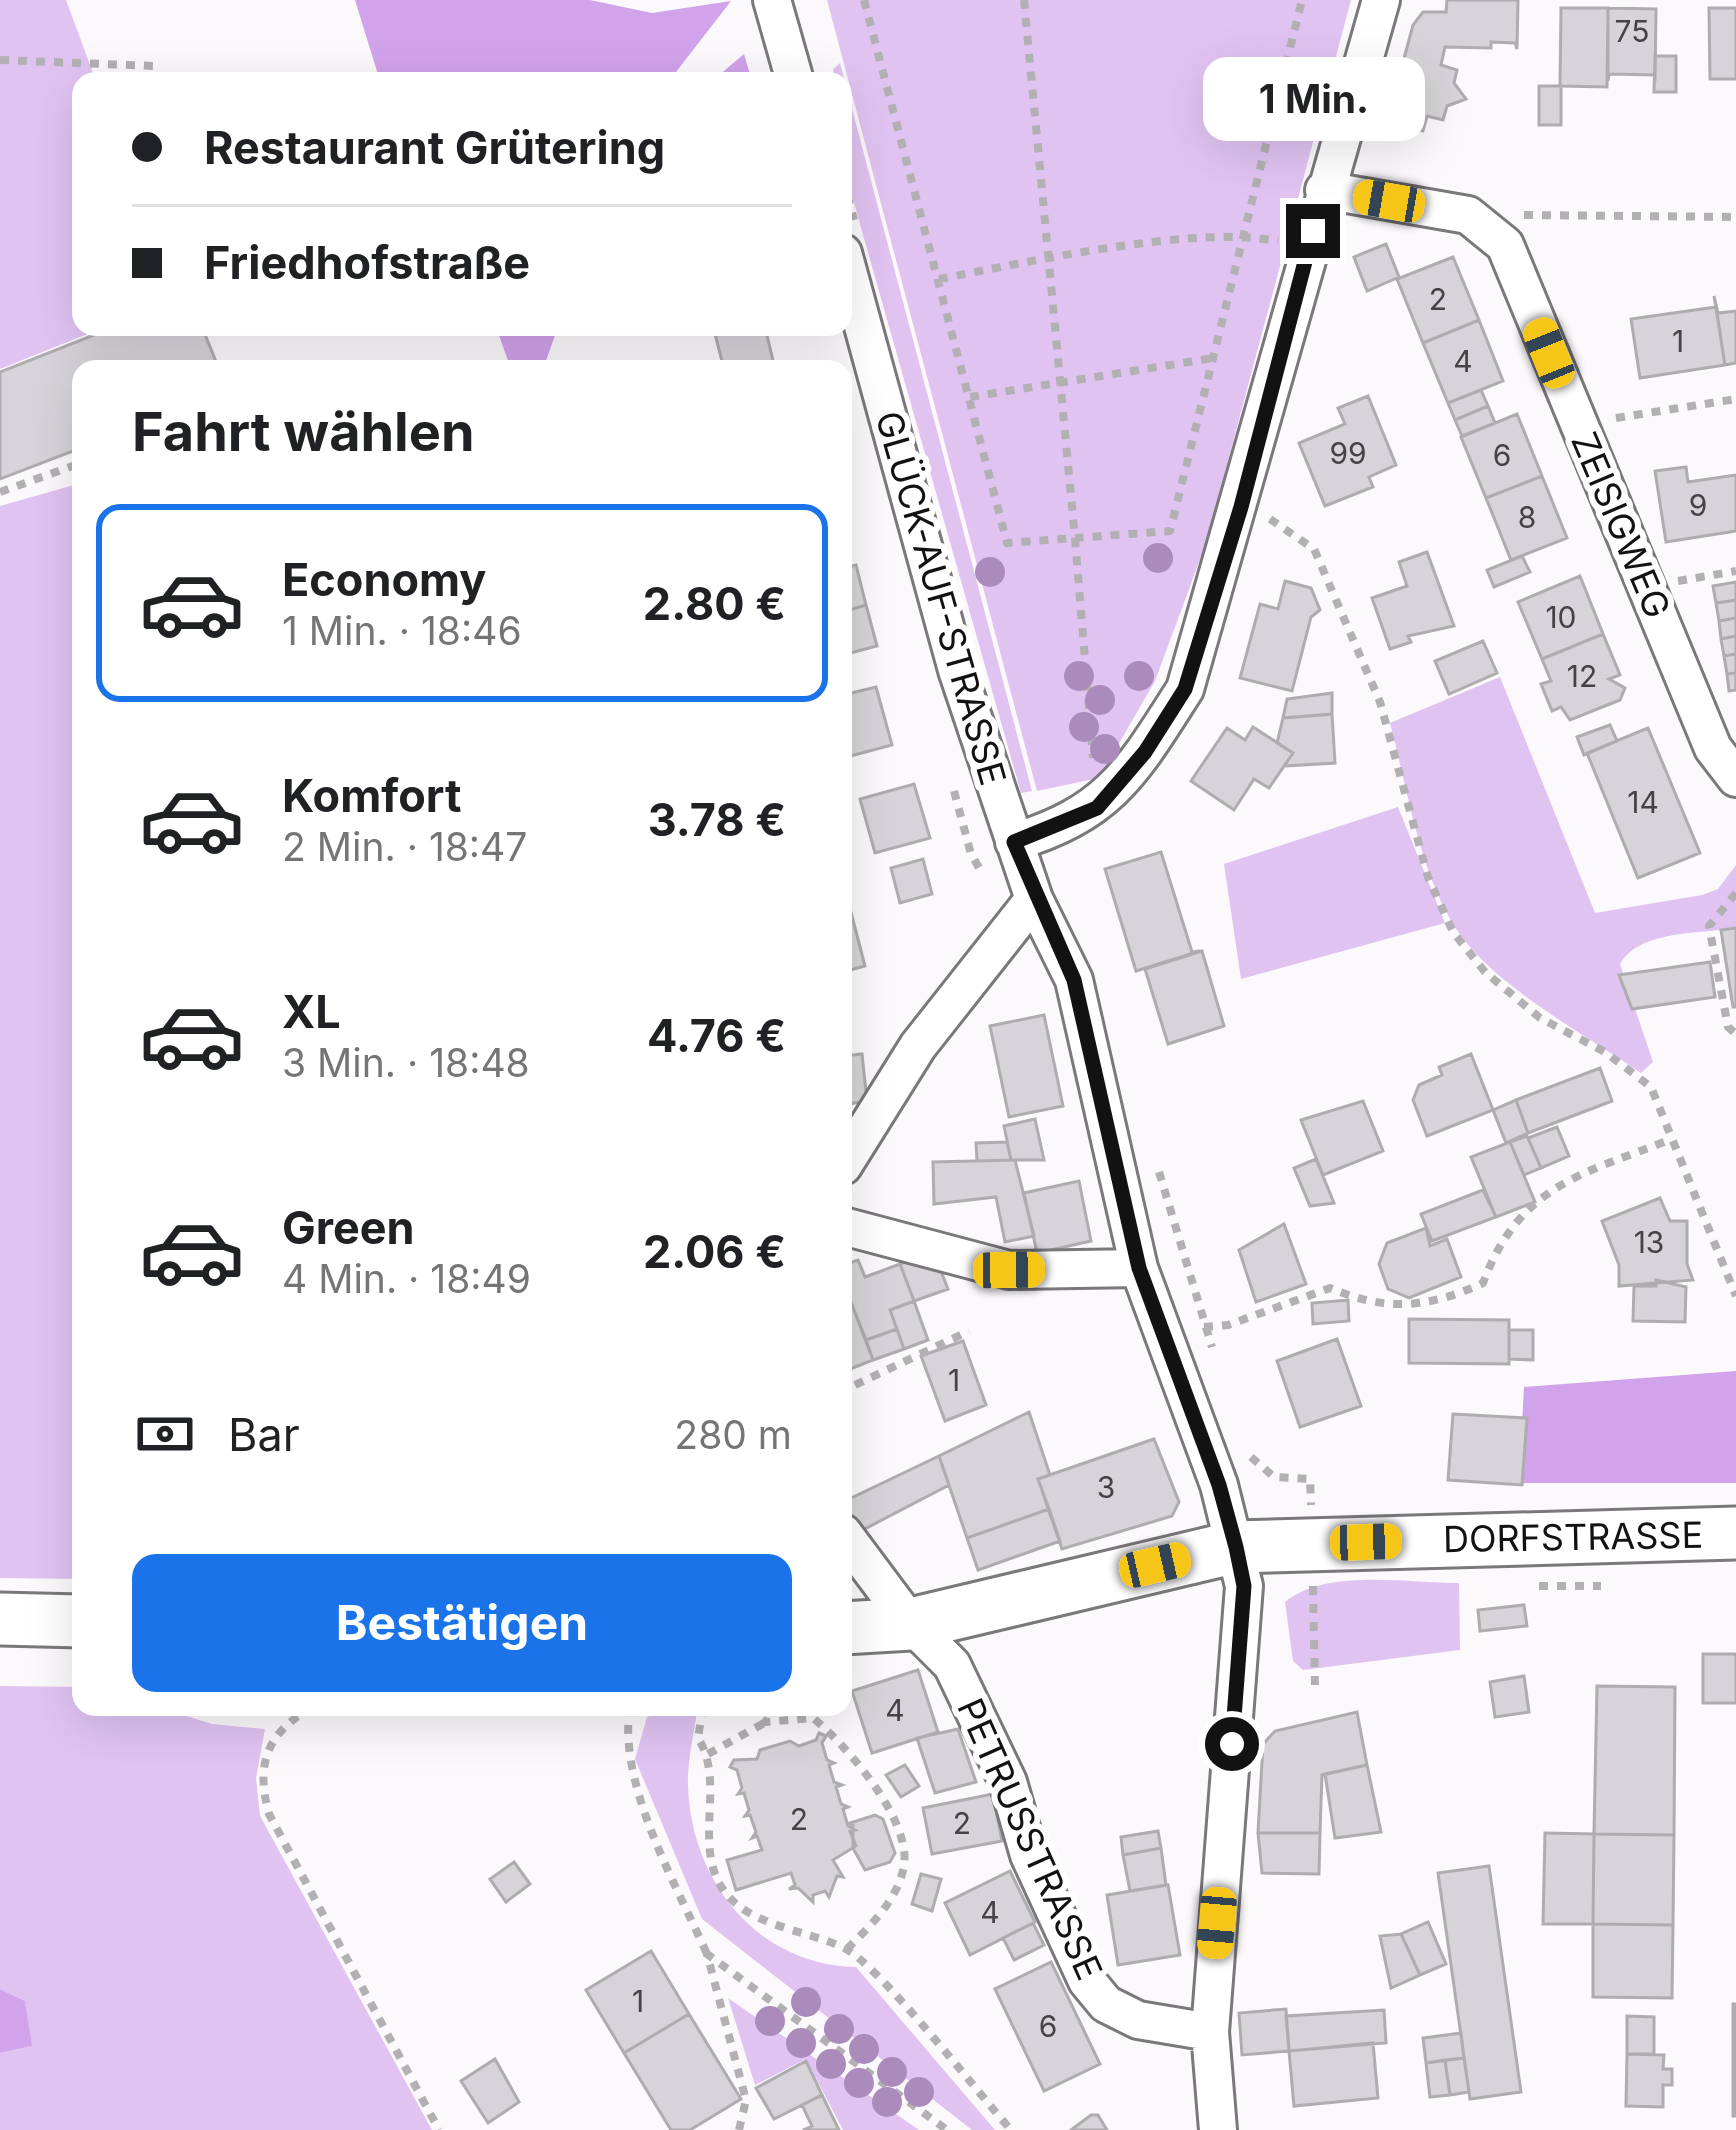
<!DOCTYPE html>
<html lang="de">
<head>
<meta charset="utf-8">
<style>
	:root { --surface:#fff; --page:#f2f2f2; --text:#202124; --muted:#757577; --line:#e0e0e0; --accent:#1a73e8 }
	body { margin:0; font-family:Inter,sans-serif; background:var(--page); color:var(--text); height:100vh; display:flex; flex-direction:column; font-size:45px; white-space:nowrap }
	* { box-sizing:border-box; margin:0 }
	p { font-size:39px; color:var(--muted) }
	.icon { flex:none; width:66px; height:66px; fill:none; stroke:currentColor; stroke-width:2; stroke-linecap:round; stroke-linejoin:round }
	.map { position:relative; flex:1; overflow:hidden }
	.details { position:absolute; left:72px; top:360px; width:780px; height:1356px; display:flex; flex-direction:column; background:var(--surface); border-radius:24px; box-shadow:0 12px 48px #0002 }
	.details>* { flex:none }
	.guide { position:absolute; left:72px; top:72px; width:780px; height:264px; border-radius:24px; box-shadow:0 12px 48px #0002; display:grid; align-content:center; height:264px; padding:0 60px; background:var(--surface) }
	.end { position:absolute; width:54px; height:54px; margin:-27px; border:15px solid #131213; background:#fff; box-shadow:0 0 0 6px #fff }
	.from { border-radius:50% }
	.bubble { position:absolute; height:84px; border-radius:24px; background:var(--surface); box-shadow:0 12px 48px #0002; font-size:39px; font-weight:700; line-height:84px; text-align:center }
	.car { position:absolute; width:36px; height:72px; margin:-36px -18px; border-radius:15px; box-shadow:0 0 9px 3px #0007; background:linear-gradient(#f5c518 24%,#345 0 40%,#f5c518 0 76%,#345 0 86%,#f5c518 0) }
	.guide b { display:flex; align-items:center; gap:42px; height:114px; font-size:45px }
	.guide b+b { border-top:3px solid var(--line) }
	.guide i { width:30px; height:30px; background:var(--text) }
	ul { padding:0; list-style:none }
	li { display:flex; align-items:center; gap:36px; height:198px; margin:0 24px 18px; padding:0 36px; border:6px solid transparent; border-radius:24px }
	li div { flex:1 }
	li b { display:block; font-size:45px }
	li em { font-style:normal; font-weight:700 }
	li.current { border-color:var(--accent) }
	li>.icon { width:108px; height:108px; stroke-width:1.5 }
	h2 { padding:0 60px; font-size:54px; line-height:144px }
	.pay { display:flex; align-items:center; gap:30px; height:132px; padding:0 60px; font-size:45px }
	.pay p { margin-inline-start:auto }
	.button { display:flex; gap:24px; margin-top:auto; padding:24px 60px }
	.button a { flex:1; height:138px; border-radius:24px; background:var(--accent); color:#fff; font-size:48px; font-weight:700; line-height:138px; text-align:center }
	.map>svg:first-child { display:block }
	.green { fill:#e1c3f2 }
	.forest { fill:#d1a3eb }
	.building { fill:#d6d4d8; stroke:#aeacaf; stroke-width:3 }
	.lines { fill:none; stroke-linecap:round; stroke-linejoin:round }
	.street-casing { stroke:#7a787b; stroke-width:42 }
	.secondary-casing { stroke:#7a787b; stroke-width:57 }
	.path { stroke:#b2b0b2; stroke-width:8; stroke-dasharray:9 9; stroke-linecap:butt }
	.street { stroke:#fff; stroke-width:36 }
	.secondary { stroke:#fff; stroke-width:51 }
	.tree { fill:#ab8bbb }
	.route { stroke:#131213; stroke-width:15 }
	.labels { text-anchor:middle; stroke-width:12; stroke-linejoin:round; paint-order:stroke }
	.number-label { font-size:30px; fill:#444244 }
	.street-label { font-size:36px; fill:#131213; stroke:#fff }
</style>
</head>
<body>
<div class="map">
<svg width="1736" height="2130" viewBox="0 0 1736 2130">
	<rect width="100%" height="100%" fill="#fbf9fc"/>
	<path class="green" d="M0,0H66L96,81H81V327H105L0,369Z
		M827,0H1351L1206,543L1155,681L1099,778L1037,791Z
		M840,63L1032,791L1021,793L843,164V81H835L833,69Z
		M81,483V1579L0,1578V506Z
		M1500,677L1595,913L1702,895L1718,889L1736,865V928C1700,934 1639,930 1620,964L1653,1062L1641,1073C1582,1032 1483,981 1449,917C1417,859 1407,787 1390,723Z
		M1398,807L1445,923L1241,979L1224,864Z
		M1459,1583L1460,1650L1303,1670L1293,1661L1285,1602C1326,1568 1408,1583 1459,1583Z
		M0,1686L81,1687V1707H158L212,1724L265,1729L256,1778L260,1816L432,2130H0V2053L31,2046L25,2001L0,1989Z
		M673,1708L697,1711C694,1735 687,1761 688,1786C691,1882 758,1965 856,1967L995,2130H972L702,1919L635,1759L647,1717Z
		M728,1998L919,2130H843L806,2059L755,2085Z"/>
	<path class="forest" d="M355,0H590L652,13L731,1L669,81H380Z
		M744,54L752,81H712Z
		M496,327H558L543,369H511Z
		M1736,1371V1483H1519L1524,1387Z
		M0,1989L25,2001L32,2046L0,2053Z"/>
	<path class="building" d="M1447,0H1518L1517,49L1515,43L1491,42V48L1445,47L1441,65L1457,70L1454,83L1466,99L1447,106L1443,120L1427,116L1423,131L1387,122L1413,25L1423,12H1446Z
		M1561,8H1608L1607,87L1560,86Z
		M1608,8L1656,9L1655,81L1654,75L1609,74L1608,81Z
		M1709,8H1736V79H1710Z
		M1655,56H1676V92H1654Z
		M1539,86H1561V125H1539Z
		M1386,244L1399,277L1367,291L1354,257Z
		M1453,257L1479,320L1423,343L1397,279Z
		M1714,296L1718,313L1736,311V363L1725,365Z
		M1716,307L1725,365L1640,378L1631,319Z
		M1479,320L1503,381L1448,403L1423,343Z
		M114,327H202L219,369H81V448L0,479V372Z
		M726,327H765L775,369H724L714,330Z
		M1481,390L1488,406L1455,420L1448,403Z
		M1368,396L1396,465L1369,477L1373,487L1325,506L1299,443L1345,424L1338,408Z
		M1488,406L1495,423L1462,436L1455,420Z
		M1517,414L1542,476L1486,498L1461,437Z
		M1686,467L1688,482L1736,475V531L1666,542L1655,471Z
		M1542,476L1567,538L1511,560L1486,498Z
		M1427,552L1454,626L1408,636L1411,642L1390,649L1372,598L1407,586L1399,562Z
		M1522,556L1530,572L1494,587L1487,570Z
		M856,565L866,605L843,612V568Z
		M1580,576L1603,634L1542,659L1518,602Z
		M1285,581L1311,588L1320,610L1311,617L1292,691L1240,678L1260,604L1278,609Z
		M1736,582V600L1716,603L1713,586Z
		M1736,600V618L1719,621L1716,603Z
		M866,605L877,646L843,655V612Z
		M1736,618V636L1721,639L1719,621Z
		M1603,634L1620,675L1609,679L1625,688L1620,700L1570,720L1561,707L1552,711L1541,684L1551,681L1542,659Z
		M1736,636V654L1724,656L1721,639Z
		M1483,641L1497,673L1449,694L1435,661Z
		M1736,654V673L1727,674L1724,656Z
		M1736,673V690L1729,691L1727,674Z
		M876,687L892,745L843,758V695Z
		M1332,693V714L1283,718L1287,699Z
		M1332,714L1335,763L1284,766L1293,753L1277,743L1283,718Z
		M1610,725L1617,741L1584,755L1577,737Z
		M1253,727L1293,753L1269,788L1254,779L1234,810L1191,781L1227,728L1245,740Z
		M1648,728L1700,853L1638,878L1587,753Z
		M914,784L930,838L875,853L860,799Z
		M1161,852L1192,952L1200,951L1136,971L1105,869Z
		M923,859L932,894L900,903L891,868Z
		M847,897L865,966L843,972V898Z
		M1736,928V1007H1733L1721,930Z
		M1202,951L1224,1026L1168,1044L1145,969Z
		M1710,962L1715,997L1632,1009L1619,975Z
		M1044,1015L1063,1106L1009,1117L990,1026Z
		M862,1054L867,1101L843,1105V1056Z
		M1471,1054L1493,1110L1427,1136L1413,1100L1419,1085L1442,1075L1439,1067Z
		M1600,1068L1612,1101L1528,1133L1516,1100Z
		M1516,1100L1528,1133L1506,1143L1493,1110Z
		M1363,1101L1383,1151L1323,1175L1301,1120Z
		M1035,1119L1044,1160H1011L1004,1126Z
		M1557,1127L1569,1156L1541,1168L1528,1138Z
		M1527,1136L1541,1168L1524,1175L1510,1142Z
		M1007,1142L1011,1160L977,1161L976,1143Z
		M1510,1142L1535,1202L1496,1217L1471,1157Z
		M1316,1159L1334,1203L1310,1206L1294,1168Z
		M1015,1160L1034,1236L1005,1242L996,1197L934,1204L933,1162Z
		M1079,1181L1091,1241L1037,1253L1024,1193Z
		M1483,1190L1496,1217L1432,1241L1421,1214Z
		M1660,1198L1670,1221H1687V1264L1693,1280L1619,1286V1265L1602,1221Z
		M1284,1224L1306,1284L1256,1302L1239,1250Z
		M1426,1228L1430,1246L1447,1239L1461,1277L1409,1298L1388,1289L1379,1264L1387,1243Z
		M858,1260L865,1277L900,1264L914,1301L890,1310L897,1329L866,1340L849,1297L843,1299V1265Z
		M911,1260L939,1266L948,1289L914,1301L900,1264Z
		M1656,1280L1686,1287L1685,1322L1633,1321L1634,1286H1656Z
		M849,1297L873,1360L843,1372V1299Z
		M1348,1300L1349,1321L1313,1324L1312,1303Z
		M914,1301L928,1340L904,1349L890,1310Z
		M1409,1319L1509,1320V1364L1409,1363Z
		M897,1329L904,1349L873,1360L866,1340Z
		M1509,1330H1533V1360L1509,1359Z
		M1337,1339L1361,1406L1300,1427L1277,1361Z
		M963,1341L986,1405L945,1421L921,1356Z
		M1029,1412L1050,1475L1038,1479L1049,1509L967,1538L939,1456Z
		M1453,1414L1527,1418L1522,1485L1448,1480Z
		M1154,1439L1179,1502L1172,1516L1062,1549L1038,1479Z
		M939,1456L949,1485L857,1533L843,1514V1502Z
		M1049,1509L1060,1541L978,1570L967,1538Z
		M1524,1605L1527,1626L1480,1631L1478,1610Z
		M1703,1654H1736V1703H1703Z
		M918,1670L938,1732L872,1753L852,1691Z
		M1524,1676L1529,1712L1495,1717L1490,1682Z
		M1597,1686L1675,1687L1674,1835L1594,1834Z
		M1357,1712L1367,1765L1322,1775L1320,1833H1258L1263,1744L1275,1731Z
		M958,1729L976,1782L935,1793L917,1738Z
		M819,1733L826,1736L822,1743L827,1760L834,1763L829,1765L834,1782L842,1785L836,1787L841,1804L848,1807L843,1809L848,1826L855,1830L850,1831L856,1846L833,1860L843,1877L837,1876L829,1897L825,1891L813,1895V1902L798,1888L789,1889L795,1885L791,1873L736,1890L727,1860L762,1850L757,1836L752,1838L756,1832L750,1815L745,1816L749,1810L744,1793L738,1794L742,1788L737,1770L730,1767L734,1760L757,1759L760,1750L790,1741L799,1746L816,1740Z
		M905,1765L919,1786L901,1797L886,1775Z
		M1367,1765L1381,1832L1335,1838L1325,1774Z
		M993,1794L1002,1841L932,1854L923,1808Z
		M875,1815L883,1819L895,1853L890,1862L865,1870L853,1848V1824H847Z
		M1158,1831L1161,1848L1123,1855L1121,1837Z
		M1258,1833H1320L1319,1874L1262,1873Z
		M1545,1833L1594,1834L1593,1924H1543Z
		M1594,1834L1674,1835L1673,1925L1593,1924Z
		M1161,1848L1166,1885L1130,1891L1123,1855Z
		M514,1862L530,1884L506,1902L490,1879Z
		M1489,1866L1521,2092L1470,2099L1438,1873Z
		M1010,1871L1035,1922L970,1955L945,1903Z
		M921,1874L941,1879L932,1911L912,1904Z
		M1168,1885L1180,1955L1118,1965L1107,1895Z
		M1428,1922L1446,1964L1420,1975L1401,1934Z
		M1033,1923L1044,1945L1014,1960L1003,1938Z
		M1593,1924L1673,1925L1672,1998L1593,1997Z
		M1401,1934L1420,1975L1391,1988L1380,1936Z
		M651,1951L689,2014L624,2053L586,1990Z
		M1051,1962L1100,2064L1044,2091L995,1989Z
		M1733,2004H1736V2116H1733Z
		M1286,2009L1289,2051L1242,2055L1239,2013Z
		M1384,2010L1386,2043L1289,2051L1286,2016Z
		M689,2014L741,2099L690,2130H671L624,2053Z
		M1627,2016L1654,2017V2054H1627Z
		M1461,2033L1464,2058L1426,2063L1423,2038Z
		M1373,2043L1378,2098L1294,2106L1289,2051Z
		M1627,2054L1664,2055L1663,2069H1672V2085H1663V2107L1626,2106Z
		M1464,2058L1469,2092L1450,2095L1445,2060Z
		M495,2059L519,2102L488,2123L461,2081Z
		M1445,2060L1450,2095L1430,2097L1426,2063Z
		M806,2061L822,2095L774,2119L756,2088Z
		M822,2095L839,2130H803L812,2126L802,2105Z
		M1091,2115H1098L1107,2130H1071Z"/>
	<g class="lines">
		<g class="street-casing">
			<path id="street" d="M772,0L795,81
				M1324,190L1468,215L1505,245L1713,748L1736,778
				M843,253L957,670L1034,899L1074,980L1139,1268L1219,1485L1244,1586L1210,2032L1218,2130
				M1014,842C1111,813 1133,770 1185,689L1381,0
				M843,1166L918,1046L1034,899
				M843,1226L1009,1270L1139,1268
				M843,1533L911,1624L952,1665L1008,1782L1029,1855L1087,1981L1106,2004L1138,2020L1210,2032"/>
		</g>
		<g class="secondary-casing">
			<path id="secondary" d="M0,1619L81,1621
				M843,1628L911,1624L1236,1547L1736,1533"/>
		</g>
		<path class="path" d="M864,0L1007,543L1075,538L1093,758
			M1024,0L1075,538L1170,531L1302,0
			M0,60L155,66
			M843,178L854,220
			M1524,215L1736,217
			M939,279C1030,262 1191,225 1278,241
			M970,397L1214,358
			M1616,418L1736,399
			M0,492L81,463
			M1270,519L1314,549L1380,702L1428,877L1453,932L1485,972L1540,1018L1605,1052L1651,1087L1736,1296
			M1678,581L1736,571
			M954,791L971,854L982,873
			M1736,893L1709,926L1728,1027L1736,1034
			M1159,1172L1212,1347
			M1204,1327L1228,1325L1330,1288C1386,1312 1429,1308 1483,1283C1520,1184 1583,1174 1672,1139
			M855,1385L969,1331
			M1251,1457L1274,1477L1310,1479L1311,1505
			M1313,1586L1315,1687
			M1539,1586H1601
			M313,1707C267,1732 255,1764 269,1814L439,2130
			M630,1707C617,1783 676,1884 707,1954
			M703,1707L698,1738C726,1782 693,1843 722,1888C746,1926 807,1930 844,1948C878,1964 979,2094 1011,2130
			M749,1707L766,1722L813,1718C846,1745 911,1819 904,1865C899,1899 870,1926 847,1949
			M708,1754L766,1722
			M739,2130L746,2100L707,1954L947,2130"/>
		<use href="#street" class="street"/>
		<use href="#secondary" class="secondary"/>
	</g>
	<g class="tree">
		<circle cx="1158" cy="558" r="15"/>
		<circle cx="990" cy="572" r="15"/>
		<circle cx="1079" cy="676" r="15"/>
		<circle cx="1139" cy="676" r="15"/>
		<circle cx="1100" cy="700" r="15"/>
		<circle cx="1084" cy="727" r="15"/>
		<circle cx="1105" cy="749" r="15"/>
		<circle cx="806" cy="2002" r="15"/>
		<circle cx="770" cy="2021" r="15"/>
		<circle cx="839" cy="2029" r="15"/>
		<circle cx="801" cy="2043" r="15"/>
		<circle cx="864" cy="2049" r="15"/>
		<circle cx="831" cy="2064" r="15"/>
		<circle cx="892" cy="2072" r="15"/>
		<circle cx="859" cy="2083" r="15"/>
		<circle cx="919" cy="2092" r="15"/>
		<circle cx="887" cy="2102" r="15"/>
	</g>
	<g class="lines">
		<path class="route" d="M1232,1744L1244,1586L1236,1547L1219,1485L1139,1268L1074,980L1014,842L1097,808L1145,752L1185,689L1241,507L1313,231"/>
	</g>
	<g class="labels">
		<g class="number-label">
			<text x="1632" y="42">75</text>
			<text x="1438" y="310">2</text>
			<text x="1678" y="352">1</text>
			<text x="1463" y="372">4</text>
			<text x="1348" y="464">99</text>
			<text x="1502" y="466">6</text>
			<text x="1698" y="516">9</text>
			<text x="1527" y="528">8</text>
			<text x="1561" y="628">10</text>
			<text x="1582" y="687">12</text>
			<text x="1643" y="813">14</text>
			<text x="1649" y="1253">13</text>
			<text x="954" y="1391">1</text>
			<text x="1106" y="1498">3</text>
			<text x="895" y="1721">4</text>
			<text x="799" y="1830">2</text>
			<text x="962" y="1834">2</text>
			<text x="990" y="1923">4</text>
			<text x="638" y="2012">1</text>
			<text x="1048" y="2037">6</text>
		</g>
		<g class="street-label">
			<text transform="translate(1621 525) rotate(67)" y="13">ZEISIGWEG</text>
			<text transform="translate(941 598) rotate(74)" y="13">GLÜCK-AUF-STRASSE</text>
			<text transform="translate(1573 1537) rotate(-1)" y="13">DORFSTRASSE</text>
			<text transform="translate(1030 1839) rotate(66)" y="13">PETRUSSTRASSE</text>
		</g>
	</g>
</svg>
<i class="end from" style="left:1232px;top:1744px"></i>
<i class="end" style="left:1313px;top:231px"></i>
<div class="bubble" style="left:1203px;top:57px;width:222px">1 Min.</div>
<i class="car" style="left:1389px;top:201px;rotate:280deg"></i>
<i class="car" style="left:1549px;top:353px;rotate:338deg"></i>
<i class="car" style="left:1009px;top:1270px;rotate:89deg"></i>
<i class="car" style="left:1366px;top:1542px;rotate:88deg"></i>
<i class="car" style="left:1155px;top:1565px;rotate:77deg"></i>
<i class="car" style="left:1217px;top:1923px;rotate:185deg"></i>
<div class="guide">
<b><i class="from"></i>Restaurant Grütering</b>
<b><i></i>Friedhofstraße</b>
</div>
<section class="details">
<h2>Fahrt wählen</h2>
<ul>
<li class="current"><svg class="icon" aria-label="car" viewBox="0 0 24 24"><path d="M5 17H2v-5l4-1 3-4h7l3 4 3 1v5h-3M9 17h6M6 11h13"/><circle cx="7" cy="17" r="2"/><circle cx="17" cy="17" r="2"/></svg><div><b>Economy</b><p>1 Min. · 18:46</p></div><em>2.80 €</em></li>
<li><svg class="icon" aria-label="car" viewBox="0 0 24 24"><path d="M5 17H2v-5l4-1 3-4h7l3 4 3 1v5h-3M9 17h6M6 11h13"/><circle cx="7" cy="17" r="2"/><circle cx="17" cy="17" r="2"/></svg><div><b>Komfort</b><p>2 Min. · 18:47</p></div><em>3.78 €</em></li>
<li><svg class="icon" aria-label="car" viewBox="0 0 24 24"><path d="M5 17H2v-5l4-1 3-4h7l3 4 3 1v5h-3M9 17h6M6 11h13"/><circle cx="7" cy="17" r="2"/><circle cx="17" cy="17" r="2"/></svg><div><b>XL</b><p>3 Min. · 18:48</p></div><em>4.76 €</em></li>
<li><svg class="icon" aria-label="car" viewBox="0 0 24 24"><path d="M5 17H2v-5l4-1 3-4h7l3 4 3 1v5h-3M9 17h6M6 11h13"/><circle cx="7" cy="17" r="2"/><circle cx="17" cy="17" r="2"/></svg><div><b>Green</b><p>4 Min. · 18:49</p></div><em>2.06 €</em></li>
</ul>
<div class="pay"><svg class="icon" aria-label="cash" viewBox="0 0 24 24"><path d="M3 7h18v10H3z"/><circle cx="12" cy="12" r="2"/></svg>Bar<p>280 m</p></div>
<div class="button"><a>Bestätigen</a></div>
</section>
</div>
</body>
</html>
